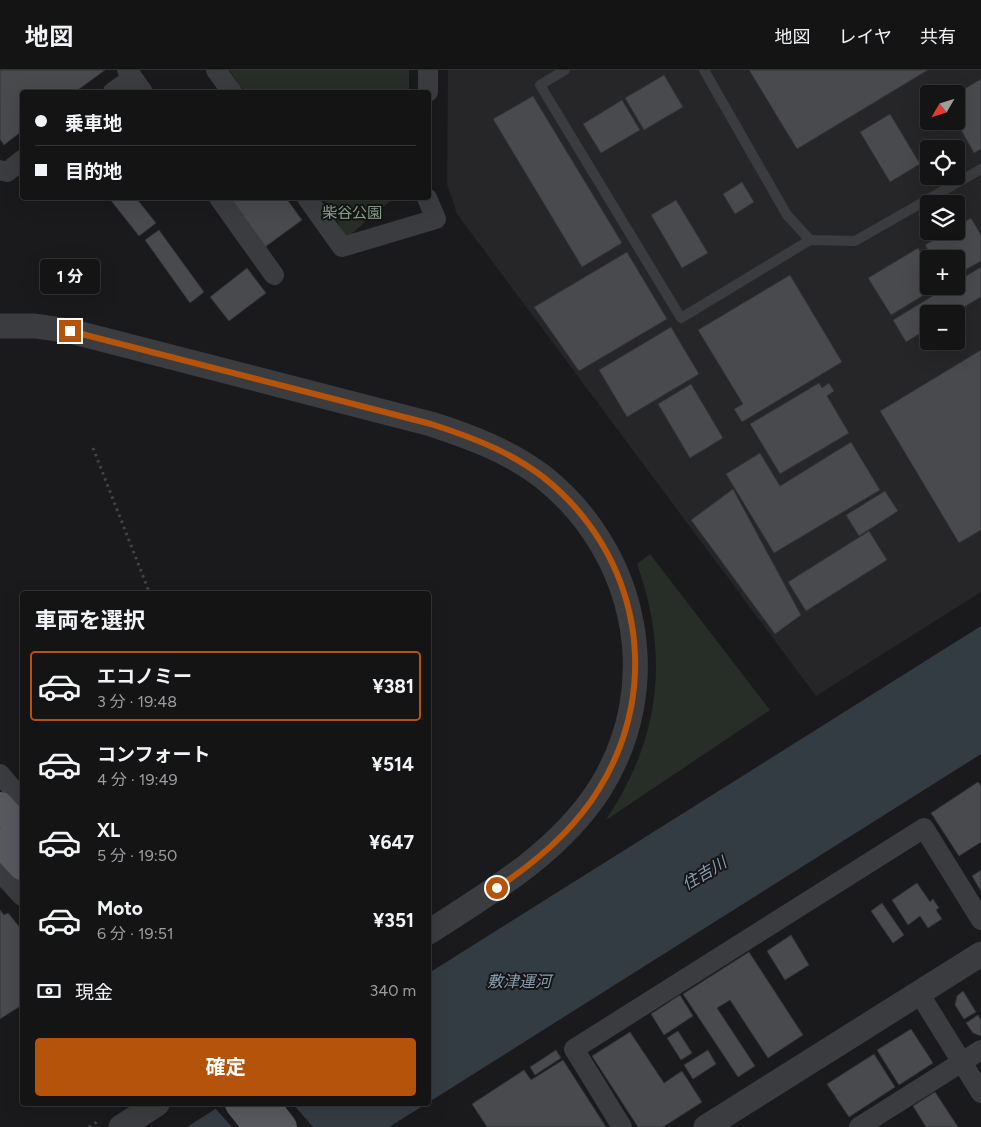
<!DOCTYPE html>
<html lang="ja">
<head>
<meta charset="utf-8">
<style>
	:root { --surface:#141415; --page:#212122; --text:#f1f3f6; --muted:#9d9ea0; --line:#333334; --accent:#b45309 }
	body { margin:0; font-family:Figtree,"Noto Sans JP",sans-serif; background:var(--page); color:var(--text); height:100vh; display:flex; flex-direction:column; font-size:19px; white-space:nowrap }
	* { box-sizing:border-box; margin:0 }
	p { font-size:16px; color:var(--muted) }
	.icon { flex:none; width:28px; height:28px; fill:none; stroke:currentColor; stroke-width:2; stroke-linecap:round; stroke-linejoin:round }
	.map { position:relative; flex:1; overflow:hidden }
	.details { position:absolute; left:20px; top:521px; width:411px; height:515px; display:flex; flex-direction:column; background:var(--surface); border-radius:5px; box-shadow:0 5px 20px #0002,0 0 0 1px var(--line) }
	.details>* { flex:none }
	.banner { position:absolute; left:20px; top:20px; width:411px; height:110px; border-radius:5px; box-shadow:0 5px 20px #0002,0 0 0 1px var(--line); display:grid; align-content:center; height:110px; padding:0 15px; background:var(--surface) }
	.needle { width:32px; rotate:231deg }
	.buttons { position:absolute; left:920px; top:15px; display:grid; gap:10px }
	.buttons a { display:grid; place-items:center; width:45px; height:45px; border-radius:5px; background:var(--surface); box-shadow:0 5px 20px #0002,0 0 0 1px var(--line); font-size:25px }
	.end { position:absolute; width:22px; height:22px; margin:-11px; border:6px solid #b45309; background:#fff; box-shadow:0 0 0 2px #fff }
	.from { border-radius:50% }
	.bubble { position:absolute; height:35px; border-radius:5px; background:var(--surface); box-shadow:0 5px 20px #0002,0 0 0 1px var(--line); font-size:16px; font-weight:700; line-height:35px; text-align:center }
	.banner b { display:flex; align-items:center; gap:18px; height:48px; font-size:19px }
	.banner b+b { border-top:1px solid var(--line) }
	.banner i { width:12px; height:12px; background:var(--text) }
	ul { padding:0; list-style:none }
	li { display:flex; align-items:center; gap:15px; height:70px; margin:0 10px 8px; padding:0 5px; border:2px solid transparent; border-radius:5px }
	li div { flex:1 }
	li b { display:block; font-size:19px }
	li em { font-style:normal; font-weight:700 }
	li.active { border-color:var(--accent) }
	li>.icon { width:45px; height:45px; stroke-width:1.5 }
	h2 { padding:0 15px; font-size:22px; line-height:60px }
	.pay { display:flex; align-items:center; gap:12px; height:55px; padding:0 15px; font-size:19px }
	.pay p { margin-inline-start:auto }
	.primary-button { display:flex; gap:10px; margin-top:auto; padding:10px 15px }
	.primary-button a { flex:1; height:58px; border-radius:5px; background:var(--accent); color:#fff; font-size:20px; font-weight:700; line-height:58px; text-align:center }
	header { display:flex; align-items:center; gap:30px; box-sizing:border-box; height:70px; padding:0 25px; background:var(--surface); border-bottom:1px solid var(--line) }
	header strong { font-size:24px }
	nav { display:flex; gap:28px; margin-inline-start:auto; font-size:18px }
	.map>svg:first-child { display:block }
	.built { fill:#262628; fill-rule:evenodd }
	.green { fill:#262e27 }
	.water { fill:#343c43 }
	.pier { fill:#1a1a1c }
	.building { fill:#494a4e; stroke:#343437 }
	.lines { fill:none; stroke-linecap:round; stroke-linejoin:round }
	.path { stroke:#414347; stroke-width:3; stroke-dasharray:2.5 4; stroke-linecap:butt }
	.service { stroke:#3b3c40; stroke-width:10 }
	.minor { stroke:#3b3c40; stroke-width:20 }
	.tertiary { stroke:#3b3c40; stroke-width:25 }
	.primary { stroke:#57595f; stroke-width:28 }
	.route { stroke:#b45309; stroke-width:6 }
	.labels { text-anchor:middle; stroke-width:4; stroke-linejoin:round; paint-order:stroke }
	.park-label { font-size:15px; fill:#87a389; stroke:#151517 }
	.water-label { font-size:16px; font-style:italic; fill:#889eb1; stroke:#151517 }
</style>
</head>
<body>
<header>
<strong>地図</strong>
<nav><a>地図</a><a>レイヤ</a><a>共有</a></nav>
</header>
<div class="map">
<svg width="981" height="1057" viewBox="0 0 981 1057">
	<rect width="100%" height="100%" fill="#1a1a1c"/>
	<path class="built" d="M448,0H981V522L816,626L457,144L447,114ZM929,24H956V51H929ZM929,79H956V106H929ZM929,134H956V161H929ZM929,189H956V216H929ZM929,244H956V271H929Z"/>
	<path class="green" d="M229,0H409V22H245Z
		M322,128H394L345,169L335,145Z
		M650,484L770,640L606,750C660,669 670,586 637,494Z"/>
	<path class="water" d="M981,556V684L429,1032V903Z
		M223,1034H426L389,1057H187Z"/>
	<path class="pier" d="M219,1034H293L313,1057H232L214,1037Z"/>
	<path class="building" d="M0,0H105L75,22H22V61L4,75L0,69Z
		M749,0H928L797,79Z
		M664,5L683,37L644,60L625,28Z
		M981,9V79L974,83L956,51V24Z
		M533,26L622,173L582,197L493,49Z
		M622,30L640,60L601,83L583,54Z
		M890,44L920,94L890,112L860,62Z
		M742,112L754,132L735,144L723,124Z
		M109,128H136L156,153L139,166Z
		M229,128H286L302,150L265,177Z
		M676,130L708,183L682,198L651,145Z
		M971,148L981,165V191L956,205V189H934L925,175L949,161H956V157Z
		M159,160L204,222L190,233L145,170Z
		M918,178L929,197V216H939L891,245L868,208Z
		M627,182L667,249L579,301L534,237Z
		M981,197V227L952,244H929V258L906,272L893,250L949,216H956V212Z
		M247,198L266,223L229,251L210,227Z
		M790,205L842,292L742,352L734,339L743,334L698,260Z
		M671,257L699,304L627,347L599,300Z
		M981,280V460L959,473L880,341Z
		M819,313L822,318L829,313L834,321L827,326L849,363L780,404L750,354Z
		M691,314L723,368L690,388L658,334Z
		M851,372L880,420L774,483L726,404L760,383L780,416Z
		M733,419L801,545L775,564L691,450Z
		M885,421L898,441L859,466L846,445Z
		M869,461L887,490L806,541L788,512Z
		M978,712L981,716V772L959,786L931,743Z
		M981,800V821L972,806Z
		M917,813L930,832L933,829L939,838L936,840L942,849L928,858L920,846L908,855L892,830Z
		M882,833L904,865L893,873L871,841Z
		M0,840L4,845L8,843L22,860V935L0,949Z
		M791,865L809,895L785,910L767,881Z
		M749,882L803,965L768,988L730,930L717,938L755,996L738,1007L683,924Z
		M963,921L976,942L964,949L955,935L957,926Z
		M680,925L693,946L664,965L651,944Z
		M978,945L981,950V966L973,963L966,953Z
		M911,959L933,993L899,1015L877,980Z
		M678,961L692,983L681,990L667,968Z
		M630,962L664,1013L682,1001L702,1032L663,1057H638L592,986Z
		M556,980L561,988L535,1005L530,997Z
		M708,980L716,994L693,1009L684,995Z
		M874,984L895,1017L849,1047L827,1014Z
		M563,990L606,1057H487L472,1034L524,1000L531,1010Z
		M935,1022L958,1057H926L913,1036Z"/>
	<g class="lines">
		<path class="path" d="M93,378L150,524
			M89,1057L100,1050"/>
		<path class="service" d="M565,0L540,15L681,248L810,170
			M704,0L787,145L810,170L855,171L981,99"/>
		<path class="minor" d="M216,0L232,22
			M133,8L143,22
			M113,22L133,8L127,0
			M428,22V0
			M0,100L7,102L22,90
			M219,128L274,205
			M307,128L342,177L436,149L427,128
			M0,704L22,730
			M0,802L22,826
			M919,923L981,1023
			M622,1057L574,979L924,758L981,850
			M859,1057L981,980"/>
		<path class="tertiary" d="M0,256H35L70,261L431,354C471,367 509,381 543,407C638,483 665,616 599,720C558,783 491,822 429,862
			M121,1057L157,1034
			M706,1057L981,884"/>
		<path class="primary" d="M0,736L22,761
			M0,772L22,796
			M239,1034L257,1057
			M265,1034L283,1057"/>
	</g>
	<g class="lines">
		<path class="route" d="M70,261L431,354C471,367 509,381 543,407C639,483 664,614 599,719C574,760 536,792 497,818"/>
	</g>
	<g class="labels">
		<g class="park-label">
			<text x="352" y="148">柴谷公園</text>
		</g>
		<g class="water-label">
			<text transform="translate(704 803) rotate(-31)" y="6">住吉川</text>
			<text x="519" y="917">敷津運河</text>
		</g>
	</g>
</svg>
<div class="buttons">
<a><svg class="needle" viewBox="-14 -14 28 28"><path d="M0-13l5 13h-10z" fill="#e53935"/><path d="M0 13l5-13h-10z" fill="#9d9ea0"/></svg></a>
<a><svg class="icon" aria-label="locate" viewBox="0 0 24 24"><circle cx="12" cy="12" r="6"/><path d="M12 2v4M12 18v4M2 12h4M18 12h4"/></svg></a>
<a><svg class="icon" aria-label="layers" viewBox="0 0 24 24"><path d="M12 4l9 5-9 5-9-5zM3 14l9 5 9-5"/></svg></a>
<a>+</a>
<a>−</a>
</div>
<i class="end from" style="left:497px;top:818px"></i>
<i class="end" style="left:70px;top:261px"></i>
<div class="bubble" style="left:40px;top:189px;width:60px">1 分</div>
<div class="banner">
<b><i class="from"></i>乗車地</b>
<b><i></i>目的地</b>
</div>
<section class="details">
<h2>車両を選択</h2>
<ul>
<li class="active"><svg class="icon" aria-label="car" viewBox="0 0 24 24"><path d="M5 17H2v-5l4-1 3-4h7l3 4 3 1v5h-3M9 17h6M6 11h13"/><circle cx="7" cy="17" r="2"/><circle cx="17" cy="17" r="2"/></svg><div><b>エコノミー</b><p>3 分 · 19:48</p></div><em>¥381</em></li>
<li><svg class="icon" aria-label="car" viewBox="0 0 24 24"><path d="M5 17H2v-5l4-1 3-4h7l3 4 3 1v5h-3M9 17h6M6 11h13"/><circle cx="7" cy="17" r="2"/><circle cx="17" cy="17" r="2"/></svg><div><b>コンフォート</b><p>4 分 · 19:49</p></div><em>¥514</em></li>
<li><svg class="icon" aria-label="car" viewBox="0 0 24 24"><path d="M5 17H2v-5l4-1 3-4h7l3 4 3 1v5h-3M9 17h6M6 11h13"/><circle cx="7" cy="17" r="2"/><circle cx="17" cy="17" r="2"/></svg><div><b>XL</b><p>5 分 · 19:50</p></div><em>¥647</em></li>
<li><svg class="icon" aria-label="car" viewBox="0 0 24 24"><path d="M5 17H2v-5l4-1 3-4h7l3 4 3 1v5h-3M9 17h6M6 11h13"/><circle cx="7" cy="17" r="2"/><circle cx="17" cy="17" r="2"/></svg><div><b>Moto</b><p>6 分 · 19:51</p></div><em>¥351</em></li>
</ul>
<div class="pay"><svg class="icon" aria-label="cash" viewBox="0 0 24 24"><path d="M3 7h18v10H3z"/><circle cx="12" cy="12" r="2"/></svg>現金<p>340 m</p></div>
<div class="primary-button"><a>確定</a></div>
</section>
</div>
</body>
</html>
